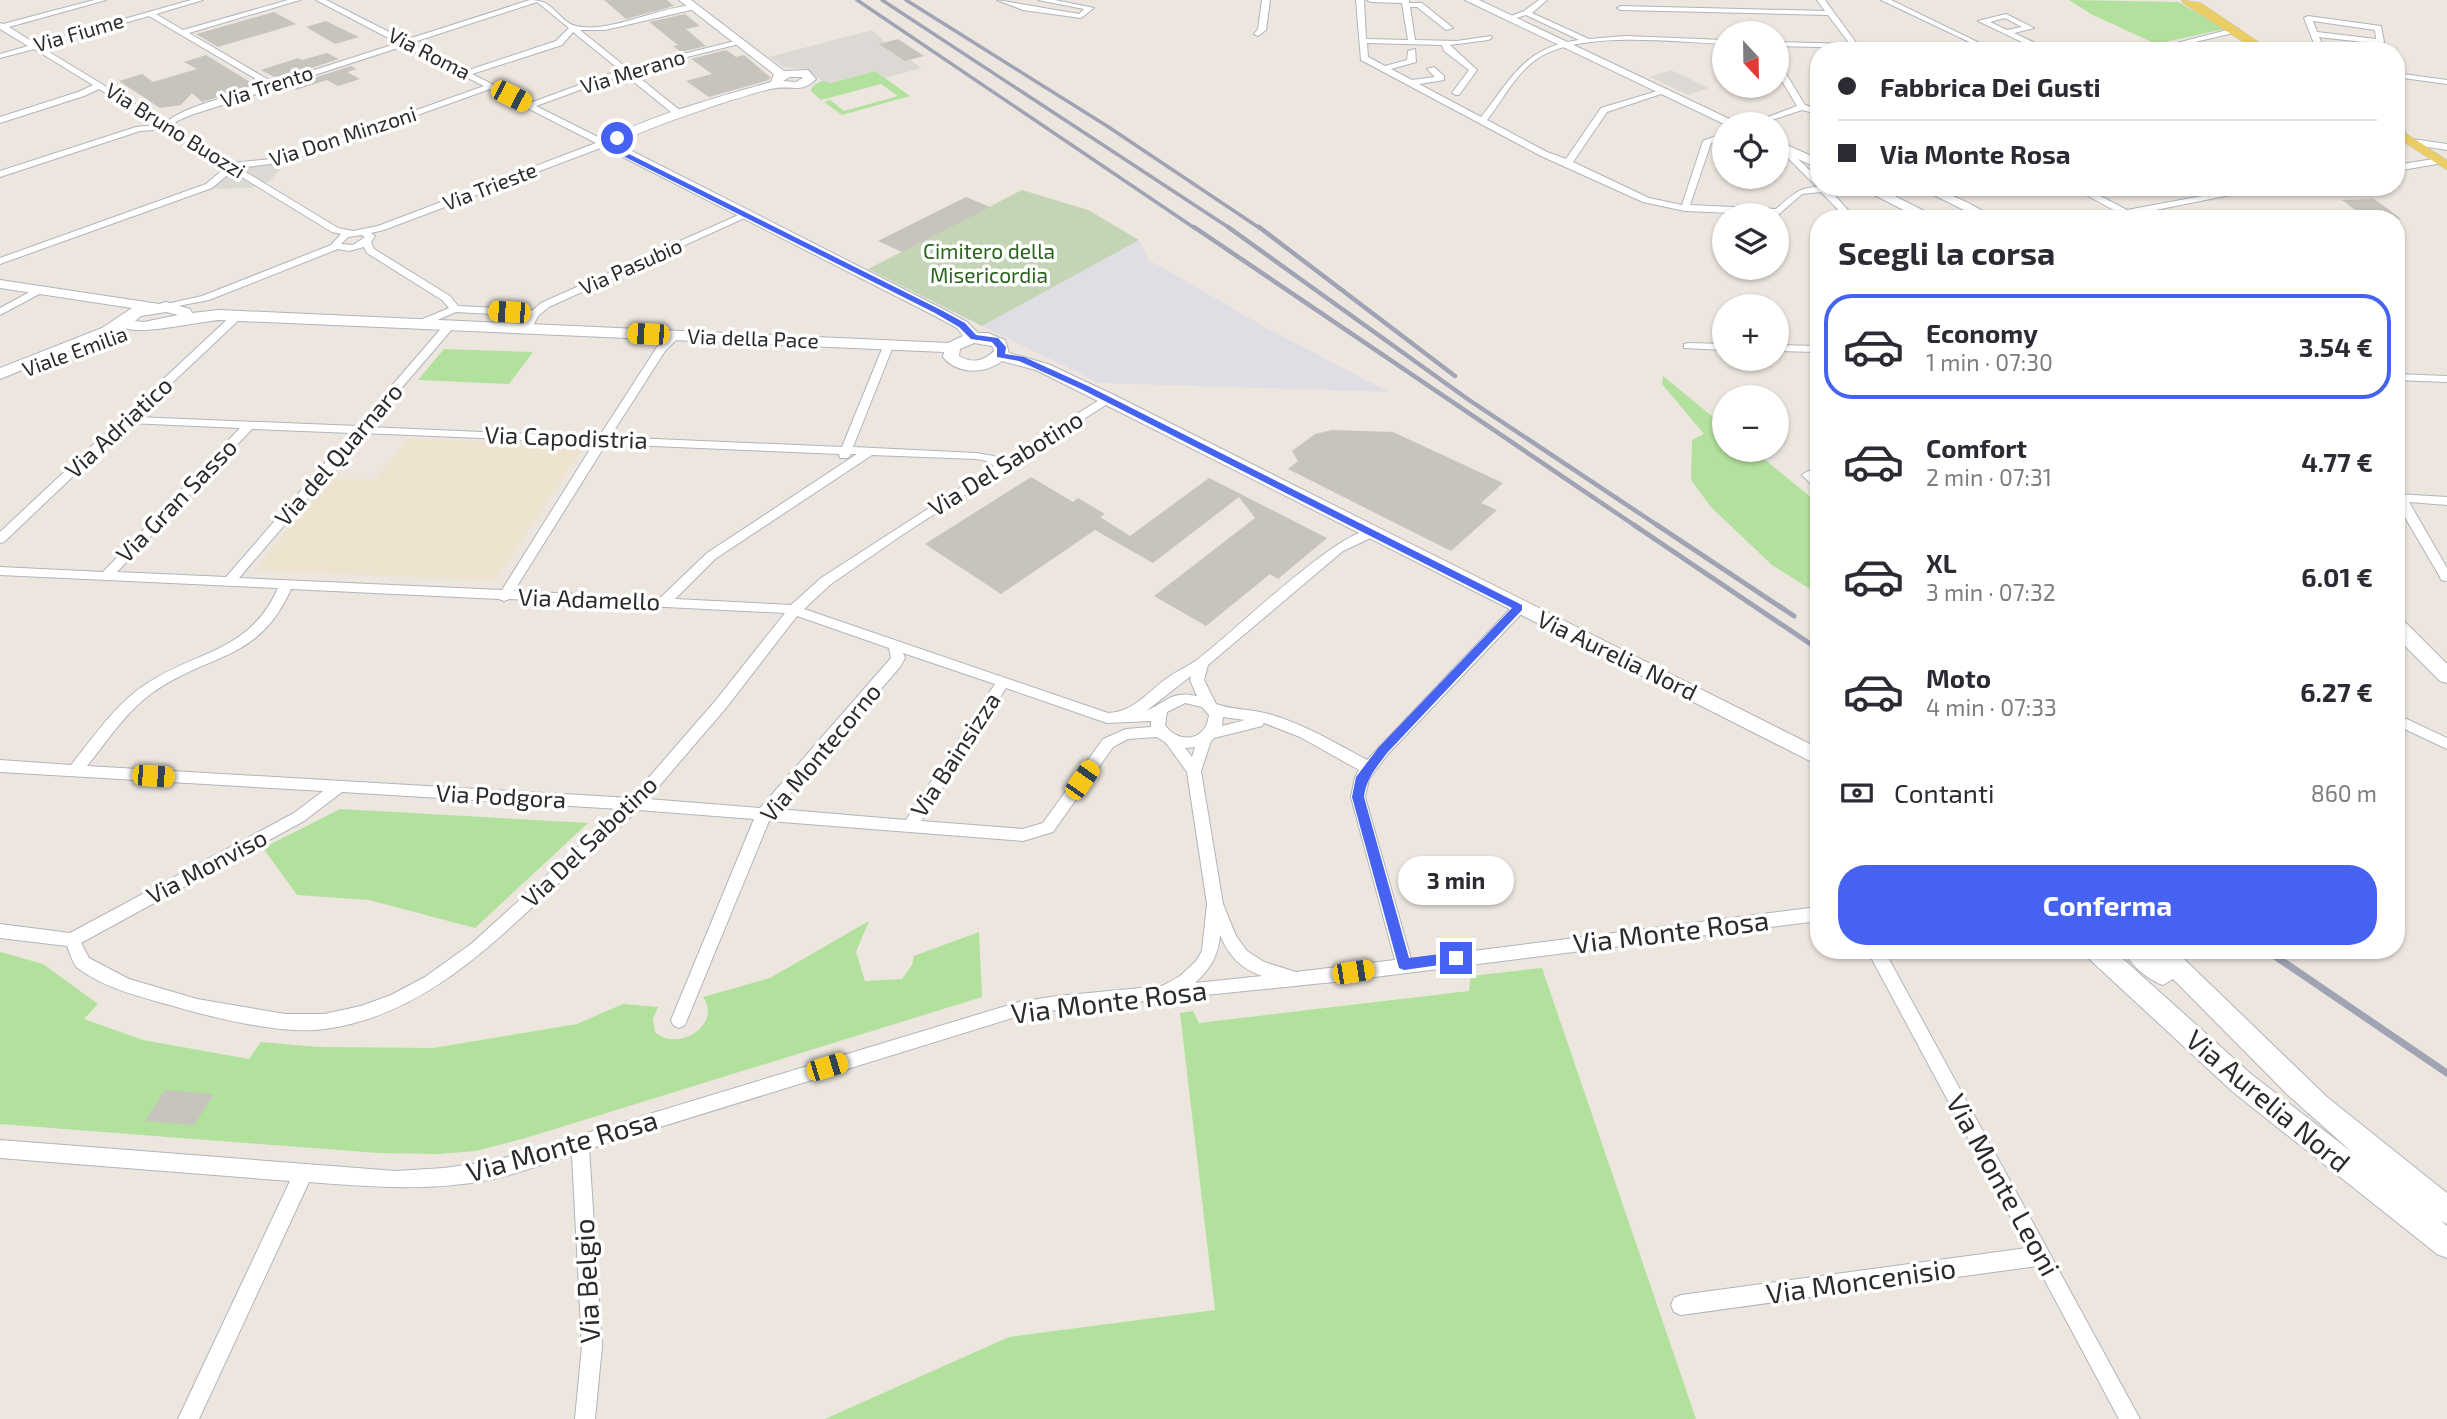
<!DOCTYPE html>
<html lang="it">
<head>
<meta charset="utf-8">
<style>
	:root { --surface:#fff; --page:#f7f7f7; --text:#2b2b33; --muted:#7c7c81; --line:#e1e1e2; --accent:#4662f1 }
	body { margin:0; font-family:"Exo 2",sans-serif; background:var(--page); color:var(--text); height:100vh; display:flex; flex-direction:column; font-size:26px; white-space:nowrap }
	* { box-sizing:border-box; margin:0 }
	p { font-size:23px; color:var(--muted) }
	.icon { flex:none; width:38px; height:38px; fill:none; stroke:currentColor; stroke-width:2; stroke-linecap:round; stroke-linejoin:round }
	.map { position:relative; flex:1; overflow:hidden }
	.side { position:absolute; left:1810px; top:210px; width:595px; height:749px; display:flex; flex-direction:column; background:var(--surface); border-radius:28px; box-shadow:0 2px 5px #0004 }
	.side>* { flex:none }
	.guide { position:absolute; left:1810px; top:42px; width:595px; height:154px; border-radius:28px; box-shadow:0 2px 5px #0004; display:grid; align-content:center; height:154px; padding:0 28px; background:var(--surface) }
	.needle { width:46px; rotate:158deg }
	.tools { position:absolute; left:1712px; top:21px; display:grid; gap:14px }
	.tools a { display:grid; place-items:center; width:77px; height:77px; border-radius:50%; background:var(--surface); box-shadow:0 2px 5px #0004; font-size:35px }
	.end { position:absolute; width:32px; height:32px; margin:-16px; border:9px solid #4662f1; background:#fff; box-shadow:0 0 0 4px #fff }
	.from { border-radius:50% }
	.bubble { position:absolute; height:49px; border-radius:24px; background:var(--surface); box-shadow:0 2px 5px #0004; font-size:23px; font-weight:700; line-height:49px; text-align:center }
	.car { position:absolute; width:21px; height:42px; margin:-21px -10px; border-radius:9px; box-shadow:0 0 5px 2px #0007; background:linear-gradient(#f5c518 24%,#345 0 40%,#f5c518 0 76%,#345 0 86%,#f5c518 0) }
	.guide b { display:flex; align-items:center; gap:24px; height:66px; font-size:26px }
	.guide b+b { border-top:2px solid var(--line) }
	.guide i { width:18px; height:18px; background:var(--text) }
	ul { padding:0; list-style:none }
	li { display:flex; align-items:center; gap:21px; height:105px; margin:0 14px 10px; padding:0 14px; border:4px solid transparent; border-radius:28px }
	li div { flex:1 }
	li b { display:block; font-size:26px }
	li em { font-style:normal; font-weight:700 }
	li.active { border-color:var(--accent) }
	li>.icon { width:63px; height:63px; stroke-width:1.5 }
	h2 { padding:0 28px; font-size:32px; line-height:84px }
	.pay { display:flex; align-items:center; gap:18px; height:77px; padding:0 28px; font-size:26px }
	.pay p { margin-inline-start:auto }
	.action { display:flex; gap:14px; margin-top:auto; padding:14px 28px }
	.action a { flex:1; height:80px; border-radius:28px; background:var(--accent); color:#fff; font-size:28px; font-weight:700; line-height:80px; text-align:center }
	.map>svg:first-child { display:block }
	.industrial { fill:#e0dee5 }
	.education { fill:#ede3ce }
	.green { fill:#b2e09d }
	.cemetery { fill:#c4d5b6 }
	.plaza { fill:#dcd9d4 }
	.building { fill:#c7c3bd }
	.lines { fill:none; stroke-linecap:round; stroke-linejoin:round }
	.street-casing { stroke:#b1b4be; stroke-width:2 }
	.secondary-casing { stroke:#b1b4be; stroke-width:2 }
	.primary-casing { stroke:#c4c4c4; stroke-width:1 }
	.street { fill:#fff; fill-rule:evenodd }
	.secondary { fill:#fff; fill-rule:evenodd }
	.primary { fill:#eacd65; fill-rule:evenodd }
	.rail-far3 { stroke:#a0a3b4; stroke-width:3.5 }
	.rail-far2 { stroke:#a0a3b4; stroke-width:4.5 }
	.rail-far1 { stroke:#a0a3b4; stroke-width:5 }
	.rail { stroke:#a0a3b4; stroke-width:7 }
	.route { fill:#4662f1 }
	.labels { text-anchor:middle; stroke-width:7; stroke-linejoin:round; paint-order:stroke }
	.far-street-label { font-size:21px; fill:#2b2b2b; stroke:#fff }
	.far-park-label { font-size:21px; fill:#2b641e; stroke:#fff }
	.street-label { font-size:24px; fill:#2b2b2b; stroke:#fff }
	.near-street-label { font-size:28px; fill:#2b2b2b; stroke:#fff }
</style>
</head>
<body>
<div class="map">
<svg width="2447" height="1419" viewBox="0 0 2447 1419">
	<rect width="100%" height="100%" fill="#ece6de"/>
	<path class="industrial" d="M1139,240L1149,260L1268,329L1389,392L1100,383L982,326Z"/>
	<path class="education" d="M409,438L584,446L495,581L254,570L331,478L375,480Z"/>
	<path class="green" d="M2069,0L2178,2L2225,29L2156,44L2091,14Z
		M875,71L910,96L842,115L824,102L830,100L844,111L898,96L881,84L821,100L811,91C812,84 820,82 826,80L831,83Z
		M444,349L533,352L509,384L418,380Z
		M1663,376L1724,426V450H1753L1818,503V594L1772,565L1711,507L1691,480L1692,440L1704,434L1662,384Z
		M340,809L588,823L475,928L369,900L297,895L263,848Z
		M869,921L856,952L865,981L902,979L912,965L914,956L979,932L982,997L529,1137L476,1151L439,1154L378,1153L0,1124V952L43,964L98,1004L84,1019L143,1040L249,1059L261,1042L318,1047L433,1048L577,1024L623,1004L658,1007L653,1019L655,1032C677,1053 723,1025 703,997L770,978Z
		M1542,968L1696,1419H825L1009,1337L1215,1310L1180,1013L1193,1011L1199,1023L1469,991L1471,976Z"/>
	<path class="cemetery" d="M1022,190L1088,210L1139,240L982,326L868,269Z"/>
	<path class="plaza" d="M872,30L885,42L881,44L905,61L910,60L922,68L885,78L875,71L831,83L822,81L806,69L783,67L769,57Z
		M1671,70L1709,88L1688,95L1650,77Z
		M279,160L284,164L270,181L251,188L213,189L208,186L227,163Z"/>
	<path class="building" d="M604,0H667L674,6L626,19Z
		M274,12L296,24L218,47L196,34Z
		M685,14L700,26L686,29L706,46L681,52L673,46L678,45L649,22Z
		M326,21L334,25L359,37L335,44L306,27Z
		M898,39L904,43L924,56L905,61L879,44Z
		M726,50L736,57L744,55L770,77L769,80L709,97L686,81L712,74L691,59Z
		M327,53L339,59L278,79L261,70L298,58L302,60Z
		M206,55L255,85L202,102L192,93L181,105L160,108L119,81L142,74L153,82L197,69L184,62Z
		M351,66L357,69L347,72L360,79L338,86L327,80L296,90L289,86Z
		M966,197L990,207L902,252L878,241Z
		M2374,199L2384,206L2401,219H2367L2342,200Z
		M1332,430L1393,432L1503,483L1481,503L1497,510L1451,551L1288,469L1298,461L1292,451L1315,434Z
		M1031,477L1073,502L1078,498L1105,514L1100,517L1130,536L1209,478L1327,538L1278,579L1270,574L1206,626L1154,596L1255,518L1239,497L1153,563L1095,530L1001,594L925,544Z
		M165,1090L214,1094L194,1125L145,1121Z"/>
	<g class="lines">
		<g class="street-casing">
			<path id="street" d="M94,0H106L9,27L36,44L191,0H203L156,14L183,30L288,0H300L189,33L274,83L398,43L316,0H326L405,40L530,0C556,0 557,21 576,26C609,34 661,6 695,5V9L605,30H580L627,68L739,40V44L631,71L682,112V116H676L624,74L536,106L604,140H610V144L616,148L612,151L603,147L384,230L371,233L375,236L371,242L374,249L450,296L458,306L533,310L541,303L743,213L751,215L549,307L539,315L529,332L525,333L520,330L528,316L456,312L421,327H413V323L449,308L442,300L367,253L364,247L349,251L338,249L209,300L162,309V305L202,296L331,245L341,234L332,232L232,171L212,188L0,264V258L206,184L226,167L164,129L140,131L0,177V171L136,127L157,125L99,89L84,96L0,123V117L78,92L93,85L34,49L0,58V54L28,46L0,29V23L3,24ZM537,2L569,28L556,41L466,71L411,43ZM149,16L266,85C244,92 180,107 166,123L41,47ZM573,32L620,70L530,103L472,74L562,45ZM404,46L484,86L282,158L232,163L172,127L177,121L191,115ZM490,89L596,143L378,226L353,231L338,228L239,168L286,162ZM361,235L365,237L353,245L341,244L348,237Z
				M997,0L1079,14L1084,9L1038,0H1055L1094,8L1081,18L1023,10Z
				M1262,0H1270L1266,30L1258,36L1254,34L1258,29Z
				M1356,0H1364L1366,39L1408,40L1402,3L1371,2L1367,0H1409V3H1422L1453,28L1446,30L1417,7H1410L1415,40L1457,41L1491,36L1492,38L1488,40L1450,45L1477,70L1459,95H1456L1452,93L1469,70L1444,51L1442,45L1367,43L1368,57L1385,66L1407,60L1408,51L1415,49L1416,62L1391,69L1412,80L1435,77L1427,69L1434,67L1444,76V80L1419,84L1481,117C1513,77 1523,48 1579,40L1526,15L1510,20L1506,18L1524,11L1539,0H1547L1532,13L1589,39L1625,36L1724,40V44C1672,42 1577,29 1534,61C1514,76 1502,101 1487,120L1547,152L1566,159L1601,108L1664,89V93L1607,112L1573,162L1649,198L1682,205L1703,141L1724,133V138L1711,143L1690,205L1776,209C1803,184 1805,187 1839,187L1830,190L1856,219H1847L1821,192L1802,194L1778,215L1685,211L1643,202L1541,156L1361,60Z
				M1817,0H1825L1857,44L1980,47L1881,0H1891L1994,50L1861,49V51H1855L1853,48L1776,46V42L1850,44L1828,15L1621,10L1617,8L1621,6L1825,11Z
				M2006,14L2034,28L2014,33L2052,51H2041L1978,21ZM2005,18L2022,27L2007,30L1990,22Z
				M2308,16L2381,26L2384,42L2380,44L2319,37L2325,51H2317L2304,18ZM2313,21L2375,30L2376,39L2317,32Z
				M2235,28H2238V32L2169,48L2165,46Z
				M1776,62L1780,64L1805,105L1818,109V114L1802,110L1760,124H1749L1797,106L1776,71Z
				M2396,73L2447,80V84L2396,77Z
				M2396,110L2400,112L2406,138L2399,136L2396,126Z
				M2412,139L2447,144V150L2409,144V140Z
				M1783,145L1818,178V186L1815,185L1780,150L1779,148Z
				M2440,158L2443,159V163L2396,171V165Z
				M1896,187H1911L1882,197L1877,194Z
				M1912,187C1937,187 1974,203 1994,219H1982L1936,196Z
				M2072,187H2083L2127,210L2250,187H2270L2111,219H2091L2117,212Z
				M39,287L44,290L43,292L0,315V308Z
				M237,313L241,314V318L136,417L357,426L445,324H453V328L368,427L599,437L657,347L675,333L680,336L665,351L610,437L842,447L884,344L889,341L894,344L853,447L976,453L994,456L1002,461L1104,397H1112V401L905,533L831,584L804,609L1108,713C1135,712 1149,690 1170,676C1179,670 1189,666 1198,659C1230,636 1344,523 1377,529L1379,532L1377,535L1343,551L1208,665L1204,680L1216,704C1233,710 1251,709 1269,714C1304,724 1335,743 1367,760L1514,605H1524L1526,608L1524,611L1388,754L1369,779L1365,797L1411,959L1818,907V921L1343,981L1057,1010L1019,1016L589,1149L602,1346L595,1419H575L582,1346L572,1155C546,1163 520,1173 493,1179C432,1192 371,1187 309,1182L199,1419H178L290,1181L0,1158V1140L396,1171L444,1168L494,1161L1019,1002L1057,996L1162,986L1180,976L1196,961L1202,951L1207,904L1187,772L1166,743L1157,737L1128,739L1113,747L1053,832L1023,841L769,821L687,1020L685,1025L679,1028L673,1025L671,1020L754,819L638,810C606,840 573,870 540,900C478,958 413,1017 325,1029C283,1035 214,1018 173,1006C142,997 106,989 79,969C73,965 70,953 67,946L0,938V924L70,933L294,813L323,791L0,772V760L71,765C93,738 114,706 143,686C195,650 249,654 278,588L0,575V567L103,572L240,428L129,423L4,542L0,543V532L233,314ZM252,429L351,433L226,577L117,572ZM363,433L594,443L502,590L239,578ZM606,444L839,454L840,458H848L851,454H857L707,553L660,598L514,591ZM872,455L976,459L987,461L994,466L821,578L791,605L675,599L715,559ZM291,589L499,599L504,601L509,599L785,613L716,700L631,798L87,766C107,741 126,712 152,693C208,653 259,662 291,589ZM797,616L889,648L891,658L760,808L648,799L726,708ZM903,653L995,684L906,820L777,809L900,667L905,658ZM1191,676L1190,680L1197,696C1172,690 1166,702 1146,711ZM1006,688L1107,723L1151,721V727L1126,729L1103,739L1043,823L1023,829L921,821ZM1185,703L1202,707L1209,715C1206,742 1178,744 1165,725L1167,712ZM1223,717L1245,720L1222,726ZM1264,723L1300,737L1359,770L1355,777L1351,797L1395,960L1296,972L1264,962L1247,951L1236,936L1223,904L1201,771L1211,741L1214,738L1262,726ZM1195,747L1192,757L1185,748ZM342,792L620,809L471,944L425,977L391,995L361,1006L324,1014H285L197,999L129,979L89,958L81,943L304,821ZM1220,935C1229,956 1240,968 1262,976L1195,983C1211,968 1218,956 1220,935Z
				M1688,343L1724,344V350L1684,348V344Z
				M1776,345L1818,346V352L1776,351Z
				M2396,374L2447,376V382L2396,380Z
				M1808,471L1818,472V488L1814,487L1802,475Z
				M2396,494L2447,497V505L2409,502L2447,568V581L2441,580L2440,577L2396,502Z
				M2396,714L2447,738V749L2396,725Z
				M1867,950H1884L2140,1419H2119L2037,1266L1681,1315L1674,1312L1671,1305L1674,1298L1681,1295L2027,1248Z"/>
		</g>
		<g class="secondary-casing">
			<path id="secondary" d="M679,0H691L784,71L808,70L816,79C802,93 793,86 776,88C754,91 632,132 618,144L943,309L967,322L978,333H988L1005,340L1009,353L1048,364L1114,395L1818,748V765L1102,403L1036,370L1002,361C985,374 958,375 943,357L944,352L219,320C197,322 141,335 125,328L0,379V368L102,328L132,308L0,288V280L159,304L166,302L190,309L192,313L219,310L948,343L963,336L957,328L933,315L605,148L604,145C622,122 737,92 771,82L774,74ZM790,77H801L803,78L796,82L783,81ZM166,312L178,315L144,322L135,321L141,316ZM974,343L992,346L994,351C984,361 972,364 959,356L960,349Z
				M1465,0H1479L1740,124H1724Z
				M1776,140L1818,159V168L1776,149Z
				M1859,187H1877L1940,219H1921Z
				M2396,618L2403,620L2447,664V683L2440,681L2396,637Z
				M2084,950H2113L2251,1074L2353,1153L2288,1095L2173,979L2163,985C2148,980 2130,964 2123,950H2174L2186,961L2327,1097L2447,1193V1224L2441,1221L2447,1226V1258L2437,1254L2233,1092L2087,957Z"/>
		</g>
		<g class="primary-casing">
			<path id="primary" d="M2182,0L2201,3L2272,51H2257L2183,3Z
				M2396,127L2447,160V170L2396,137Z"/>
		</g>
		<use href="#street" class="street"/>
		<use href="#secondary" class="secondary"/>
		<use href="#primary" class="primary"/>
		<path class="rail-far3" d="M857,0L1196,229
			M882,0L1231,229
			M906,0L1107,126L1261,229"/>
		<path class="rail-far2" d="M1194,227L1637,527
			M1228,227L1469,400L1660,527
			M1259,227L1455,376"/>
		<path class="rail-far1" d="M1634,525L1818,649
			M1657,525L1794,616"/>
		<path class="rail" d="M2266,950L2447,1073"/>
	</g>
	<path class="route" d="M614,137L620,138L615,147L941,310L965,323L976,335L998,338L1006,347L1005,354L1024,357L1088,386L1522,605V610L1387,753C1376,768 1366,779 1364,797L1409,958L1456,952L1463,958L1461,962L1404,970L1399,968L1352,797L1356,777L1379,747L1512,608L1081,389L1019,361L997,357V348L992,342L971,339L959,327L935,313L609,149L607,143Z"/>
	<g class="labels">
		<g class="far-street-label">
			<text transform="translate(79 33) rotate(-16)" y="7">Via Fiume</text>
			<text transform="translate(429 54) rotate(27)" y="7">Via Roma</text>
			<text transform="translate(633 72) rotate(-17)" y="7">Via Merano</text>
			<text transform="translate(267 87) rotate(-18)" y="7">Via Trento</text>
			<text transform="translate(175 131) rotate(32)" y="7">Via Bruno Buozzi</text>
			<text transform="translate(343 137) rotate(-18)" y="7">Via Don Minzoni</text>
			<text transform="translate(490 187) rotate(-21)" y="7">Via Trieste</text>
			<text transform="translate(631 267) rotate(-24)" y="7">Via Pasubio</text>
			<text transform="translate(753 339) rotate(2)" y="7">Via della Pace</text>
			<text transform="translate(75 352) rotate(-20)" y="7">Viale Emilia</text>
		</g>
		<g class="far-park-label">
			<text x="989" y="259">Cimitero della<tspan x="989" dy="24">Misericordia</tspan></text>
		</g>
		<g class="street-label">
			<text transform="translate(119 428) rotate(-43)" y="8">Via Adriatico</text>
			<text transform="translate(566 438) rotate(2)" y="8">Via Capodistria</text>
			<text transform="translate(339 455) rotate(-49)" y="8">Via del Quarnaro</text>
			<text transform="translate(1006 464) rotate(-32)" y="8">Via Del Sabotino</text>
			<text transform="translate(177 501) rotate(-46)" y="8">Via Gran Sasso</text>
			<text transform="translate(589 600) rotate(2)" y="8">Via Adamello</text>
			<text transform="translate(1617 656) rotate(26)" y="8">Via Aurelia Nord</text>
			<text transform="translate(821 753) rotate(-50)" y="8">Via Montecorno</text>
			<text transform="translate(956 755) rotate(-57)" y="8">Via Bainsizza</text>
			<text transform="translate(501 797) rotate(3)" y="8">Via Podgora</text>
			<text transform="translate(590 842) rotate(-44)" y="8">Via Del Sabotino</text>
			<text transform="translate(207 867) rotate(-28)" y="8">Via Monviso</text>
		</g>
		<g class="near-street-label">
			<text transform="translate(1671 932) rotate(-7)" y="10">Via Monte Rosa</text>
			<text transform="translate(1109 1002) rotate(-7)" y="10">Via Monte Rosa</text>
			<text transform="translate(2268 1101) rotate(40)" y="10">Via Aurelia Nord</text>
			<text transform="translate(562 1146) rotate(-16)" y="10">Via Monte Rosa</text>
			<text transform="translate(2003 1185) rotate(61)" y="10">Via Monte Leoni</text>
			<text transform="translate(587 1281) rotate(-93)" y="10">Via Belgio</text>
			<text transform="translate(1861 1281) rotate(-8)" y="10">Via Moncenisio</text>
		</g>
	</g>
</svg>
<div class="tools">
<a><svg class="needle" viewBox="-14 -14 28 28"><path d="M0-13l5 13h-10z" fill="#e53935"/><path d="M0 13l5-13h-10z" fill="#7c7c81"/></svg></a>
<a><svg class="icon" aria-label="locate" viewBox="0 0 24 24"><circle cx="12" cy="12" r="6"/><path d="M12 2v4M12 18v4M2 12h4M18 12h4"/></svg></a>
<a><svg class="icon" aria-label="layers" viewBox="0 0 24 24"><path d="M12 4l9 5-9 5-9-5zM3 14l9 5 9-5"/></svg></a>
<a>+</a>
<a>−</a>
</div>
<i class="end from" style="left:617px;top:138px"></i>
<i class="end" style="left:1456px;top:958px"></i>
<div class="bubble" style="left:1398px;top:856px;width:116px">3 min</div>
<i class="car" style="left:511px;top:96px;rotate:117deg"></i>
<i class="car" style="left:509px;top:312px;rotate:273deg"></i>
<i class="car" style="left:648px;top:334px;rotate:272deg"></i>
<i class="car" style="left:153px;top:776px;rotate:94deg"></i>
<i class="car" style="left:1082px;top:780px;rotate:35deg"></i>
<i class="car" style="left:1353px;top:972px;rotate:81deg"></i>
<i class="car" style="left:827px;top:1067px;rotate:73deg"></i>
<div class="guide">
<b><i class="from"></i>Fabbrica Dei Gusti</b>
<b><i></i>Via Monte Rosa</b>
</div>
<section class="side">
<h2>Scegli la corsa</h2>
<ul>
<li class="active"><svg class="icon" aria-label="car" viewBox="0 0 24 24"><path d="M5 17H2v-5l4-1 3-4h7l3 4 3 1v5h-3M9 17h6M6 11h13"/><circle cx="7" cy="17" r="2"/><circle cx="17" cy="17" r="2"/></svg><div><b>Economy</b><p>1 min · 07:30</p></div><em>3.54 €</em></li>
<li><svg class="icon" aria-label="car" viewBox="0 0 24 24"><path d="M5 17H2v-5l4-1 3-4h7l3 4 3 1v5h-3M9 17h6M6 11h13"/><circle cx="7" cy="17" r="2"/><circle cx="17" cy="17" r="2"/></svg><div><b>Comfort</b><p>2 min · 07:31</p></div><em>4.77 €</em></li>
<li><svg class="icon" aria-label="car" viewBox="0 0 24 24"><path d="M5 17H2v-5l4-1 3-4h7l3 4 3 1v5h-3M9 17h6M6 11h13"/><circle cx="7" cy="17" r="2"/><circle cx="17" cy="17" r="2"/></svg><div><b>XL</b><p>3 min · 07:32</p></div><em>6.01 €</em></li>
<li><svg class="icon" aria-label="car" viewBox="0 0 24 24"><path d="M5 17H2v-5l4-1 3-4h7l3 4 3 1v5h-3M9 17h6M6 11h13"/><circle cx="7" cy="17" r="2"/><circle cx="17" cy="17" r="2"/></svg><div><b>Moto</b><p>4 min · 07:33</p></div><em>6.27 €</em></li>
</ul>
<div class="pay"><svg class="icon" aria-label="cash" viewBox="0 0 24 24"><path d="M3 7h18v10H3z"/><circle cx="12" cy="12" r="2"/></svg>Contanti<p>860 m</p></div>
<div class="action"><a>Conferma</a></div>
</section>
</div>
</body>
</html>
